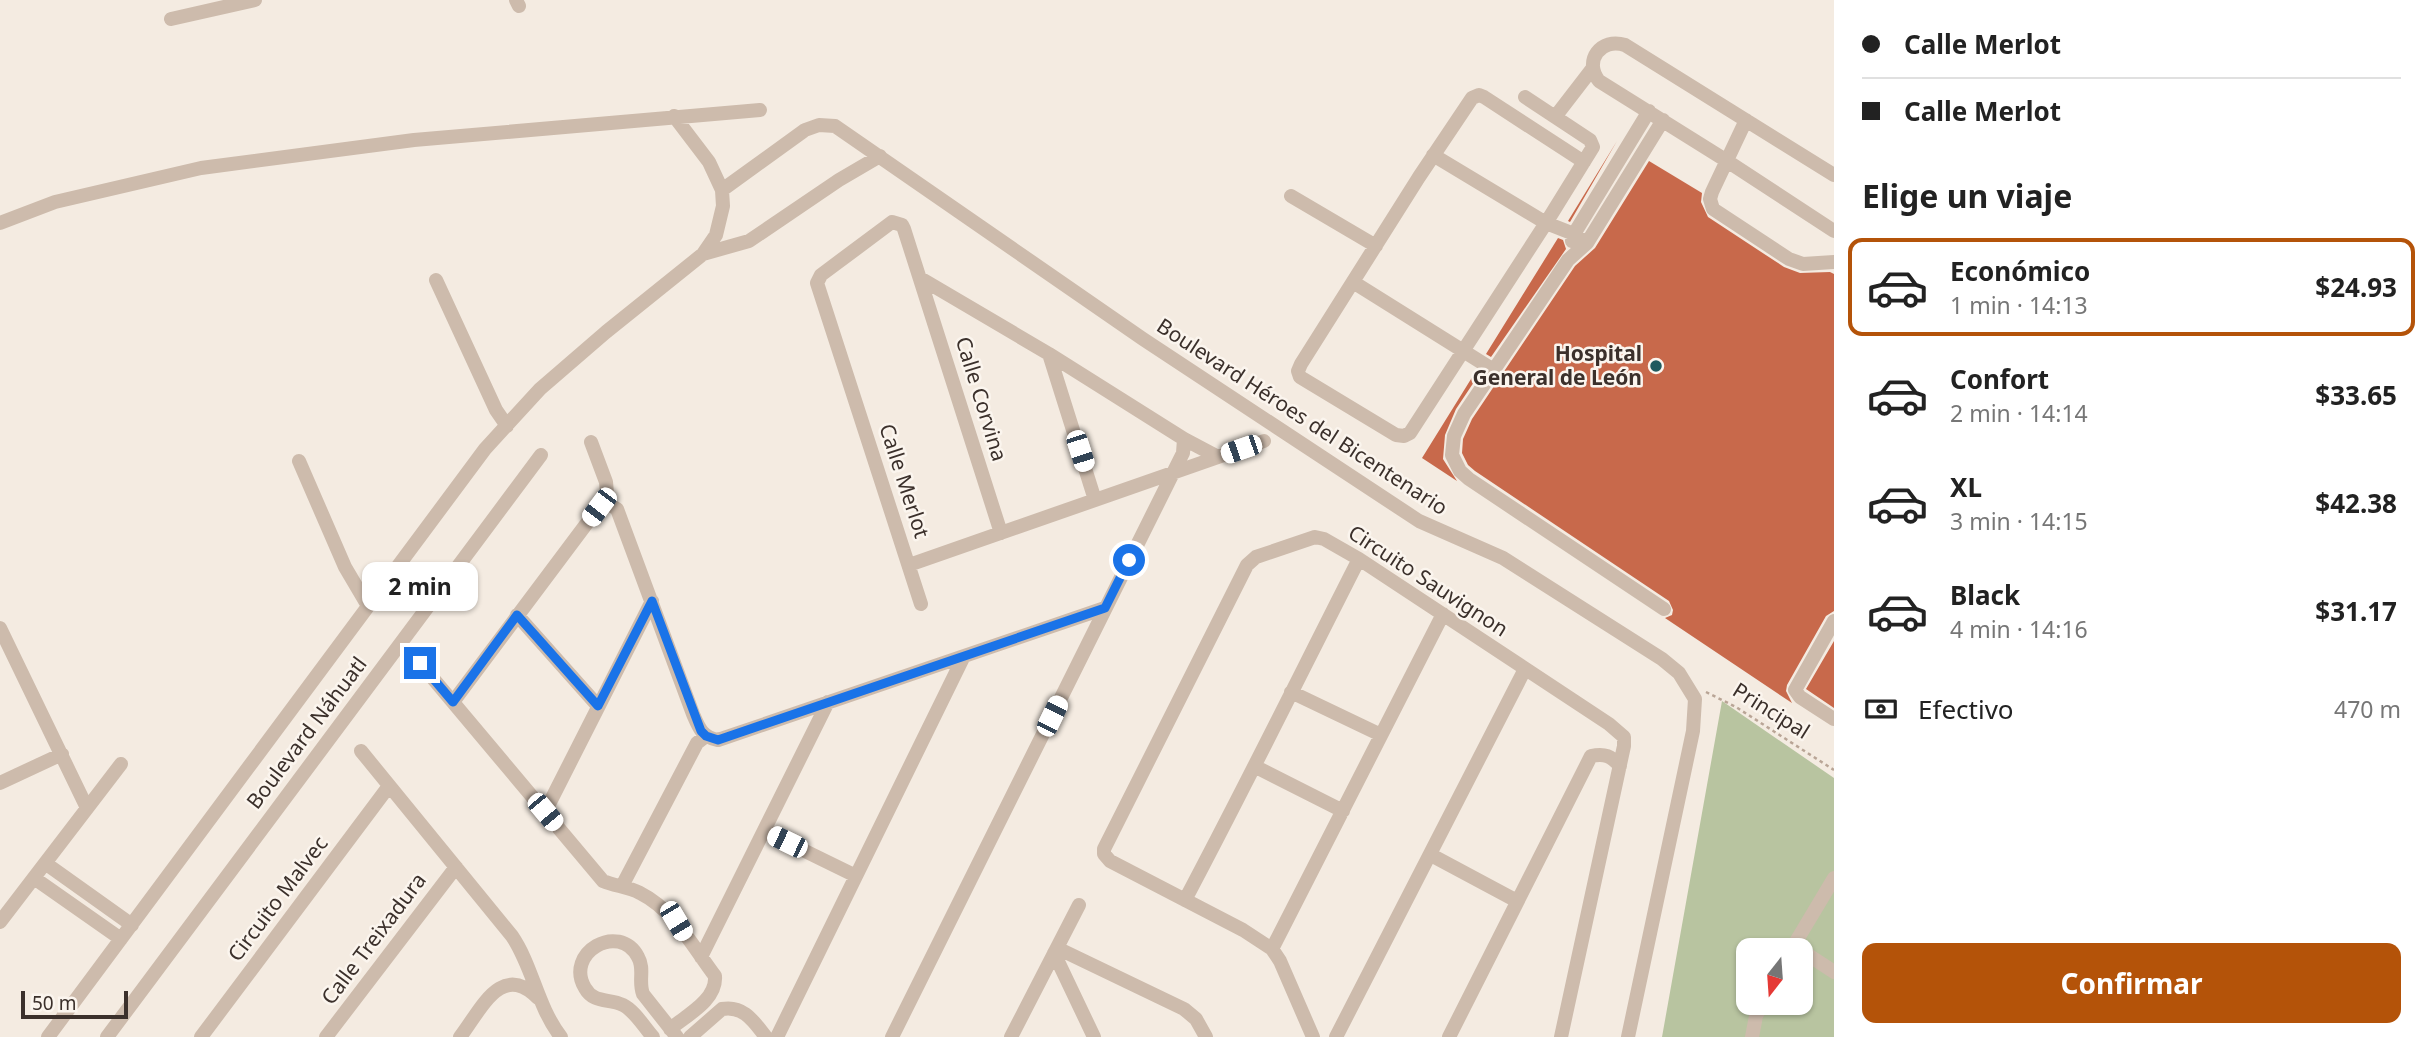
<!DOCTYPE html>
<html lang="es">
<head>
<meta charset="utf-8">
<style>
	:root { --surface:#fff; --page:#f2f2f2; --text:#222; --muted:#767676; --line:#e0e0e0; --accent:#b45309 }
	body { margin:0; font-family:"Noto Sans",sans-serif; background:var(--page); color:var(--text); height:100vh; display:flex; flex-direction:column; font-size:26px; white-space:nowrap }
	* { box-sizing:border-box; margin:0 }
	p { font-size:23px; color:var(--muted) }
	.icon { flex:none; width:38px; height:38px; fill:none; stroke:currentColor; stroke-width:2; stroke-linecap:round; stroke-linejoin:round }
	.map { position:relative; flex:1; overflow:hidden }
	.panel { display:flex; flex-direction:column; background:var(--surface); width:595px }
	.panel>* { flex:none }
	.hud { display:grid; align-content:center; height:154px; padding:0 28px; background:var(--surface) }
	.needle { width:46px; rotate:197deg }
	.buttons { position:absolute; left:1736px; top:938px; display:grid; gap:14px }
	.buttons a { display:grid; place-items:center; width:77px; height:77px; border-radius:14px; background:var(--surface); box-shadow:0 2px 5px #0004; font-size:35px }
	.scale { position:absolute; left:21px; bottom:18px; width:107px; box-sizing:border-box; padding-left:7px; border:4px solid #3b302b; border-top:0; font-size:19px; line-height:24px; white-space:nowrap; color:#3b302b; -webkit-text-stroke:5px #fbf5ee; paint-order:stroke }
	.end { position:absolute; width:32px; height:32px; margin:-16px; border:9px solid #1a73e8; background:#fff; box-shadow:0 0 0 4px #fff }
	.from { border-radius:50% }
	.bubble { position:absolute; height:49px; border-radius:14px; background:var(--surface); box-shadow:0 2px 5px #0004; font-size:23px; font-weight:700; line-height:49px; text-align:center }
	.car { position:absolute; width:21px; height:42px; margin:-21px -10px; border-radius:9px; box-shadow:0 0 5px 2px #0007; background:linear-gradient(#fff 24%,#345 0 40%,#fff 0 76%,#345 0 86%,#fff 0) }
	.hud b { display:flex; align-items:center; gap:24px; height:66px; font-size:26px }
	.hud b+b { border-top:2px solid var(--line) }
	.hud i { width:18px; height:18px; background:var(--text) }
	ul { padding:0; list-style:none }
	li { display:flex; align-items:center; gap:21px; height:98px; margin:0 14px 10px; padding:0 14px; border:4px solid transparent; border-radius:14px }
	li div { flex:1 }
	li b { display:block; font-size:26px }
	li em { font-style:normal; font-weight:700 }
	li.selected { border-color:var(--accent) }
	li>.icon { width:63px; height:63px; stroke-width:1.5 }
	h2 { padding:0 28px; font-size:32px; line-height:84px }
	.pay { display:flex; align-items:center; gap:18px; height:77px; padding:0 28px; font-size:26px }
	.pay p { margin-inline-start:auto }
	.cta { display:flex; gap:14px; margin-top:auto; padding:14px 28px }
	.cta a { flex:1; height:80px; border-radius:14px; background:var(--accent); color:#fff; font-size:28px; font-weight:700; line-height:80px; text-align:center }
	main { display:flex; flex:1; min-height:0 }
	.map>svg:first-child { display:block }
	.green { fill:#b8c4a0; fill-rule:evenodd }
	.building { fill:#c8694b }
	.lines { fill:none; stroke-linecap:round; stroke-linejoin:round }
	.path { stroke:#b9a596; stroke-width:2.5; stroke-dasharray:3.5 3.5; stroke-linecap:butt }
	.minor { stroke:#cdbbac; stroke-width:14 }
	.route { stroke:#1a73e8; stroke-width:9 }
	.poi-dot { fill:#1f5a5e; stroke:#fbf5ee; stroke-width:2.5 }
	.labels { text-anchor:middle; stroke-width:5; stroke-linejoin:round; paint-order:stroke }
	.poi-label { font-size:21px; font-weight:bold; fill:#3b302b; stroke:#fbf5ee; text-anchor:end }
	.street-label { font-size:21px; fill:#3b302b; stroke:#fbf5ee }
</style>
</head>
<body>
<main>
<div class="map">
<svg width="1834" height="1037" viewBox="0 0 1834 1037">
	<rect width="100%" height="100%" fill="#f4ebe1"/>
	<path class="green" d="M1722,701L1834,778V1037H1662ZM1748,950H1801V1003H1748Z"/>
	<path class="building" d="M1617,141L1570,222L1568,221Z
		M1649,161L1702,193L1701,202L1708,217L1784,267L1800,273L1830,272L1834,274V611L1826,616L1787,685L1786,691L1792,703L1665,618L1672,615L1673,610L1669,601L1475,471L1468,465L1462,453L1463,439L1472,419L1575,266L1595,248Z
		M1558,238L1563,240L1566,249L1491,357L1486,354Z
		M1476,371L1480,373L1456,409L1445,435L1443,459L1457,481L1422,458Z
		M1834,641V708L1806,689Z"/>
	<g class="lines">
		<path class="path" d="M1706,692L1736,707L1834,770"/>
		<path class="minor" d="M516,0L519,6
			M171,19L255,0
			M1525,97L1590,140L1593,147L1546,223L1410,433L1404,436L1396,435L1300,377L1298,371L1301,364L1419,177L1472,98L1479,95L1484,97L1584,162
			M1555,117L1592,69
			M1663,120L1587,243L1568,260L1464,414L1454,436L1452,455L1460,471L1469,479L1664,609
			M1746,120L1712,192L1710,199L1713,209L1789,259L1803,264L1834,262
			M1433,155L1546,223L1574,234L1587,243
			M1834,175L1625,45C1601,37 1583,61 1599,81L1727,161L1834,231
			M722,190L805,130L819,125L835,126L1143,339L1419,521L1503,558L1662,659L1679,673L1695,699L1693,731L1628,1037
			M1291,196L1376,246
			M0,223L55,202L201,168L414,140L760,110
			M1572,241L1574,234L1649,111
			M703,254L749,241L839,180L880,156
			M920,278L1049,354L1184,439L1218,457
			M436,280L496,410L507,426
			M1353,282L1492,369
			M1049,354L1095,500
			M591,442L606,482L608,504L617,509L693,714C699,728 702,737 718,740L1105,608
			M299,461L345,567L368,606
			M909,565L1264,441
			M921,604L817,283L821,275L892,222L902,225L904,229L1001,533
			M517,615L598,706
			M1834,621L1795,690L1800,697L1834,719
			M0,628L87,808
			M420,663L603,881C615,886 629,887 640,893C674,910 693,947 715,976C717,1000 687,1015 670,1029
			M1291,692L1381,735
			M453,702L599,507L608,504
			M361,751L512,936C533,967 537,1006 561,1037
			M1256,767L1343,811
			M0,783L62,754
			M545,812L652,601
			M764,831L856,876
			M1431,855L1517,901
			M45,863L132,925
			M34,878L121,939
			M622,886L697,743L706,736
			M1185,900C1245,787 1301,673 1359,559
			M0,922L121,764
			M1793,945L1834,972
			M1057,948L1184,1009L1196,1019L1206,1037
			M1272,949L1443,614
			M1791,950L1834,878
			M1054,953L1094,1037
			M701,957L828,702
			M48,1037L485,449L540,389L606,332L703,254L716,235L723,206L722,190L709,162L674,116
			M107,1037L541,455
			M201,1037L389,786
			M326,1037L456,867
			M460,1037C481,1010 501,961 538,998
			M653,1037C644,1027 635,1011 623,1005C609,998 594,1004 585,988C564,953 619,921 638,957C645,969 638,981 643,994L677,1037
			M690,1037L722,1009C744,1005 754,1022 766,1037
			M777,1037L964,656
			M892,1037L1183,453L1184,439
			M1011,1037L1079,905
			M1313,1037L1280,961L1272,949L1243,930L1110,861L1104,854V849L1247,565L1256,557L1315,537L1324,539L1359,559L1609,724L1624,737V746L1561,1037
			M1336,1037L1525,669
			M1449,1037L1591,756C1605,753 1611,756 1620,766
			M1752,1037L1756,1016L1763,1003"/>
	</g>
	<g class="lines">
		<path class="route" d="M420,663L453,702L517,615L598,706L652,601L701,731L706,736L718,740L1105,608L1129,560"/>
	</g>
	<circle class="poi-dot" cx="1656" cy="366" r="7"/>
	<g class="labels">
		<g class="poi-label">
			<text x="1642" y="361">Hospital<tspan x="1642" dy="24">General de León</tspan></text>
		</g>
		<g class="street-label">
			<text transform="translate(981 399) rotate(73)" y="7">Calle Corvina</text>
			<text transform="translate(1302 417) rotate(33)" y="7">Boulevard Héroes del Bicentenario</text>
			<text transform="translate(904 481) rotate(72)" y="7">Calle Merlot</text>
			<text transform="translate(1428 581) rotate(33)" y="7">Circuito Sauvignon</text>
			<text transform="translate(1771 711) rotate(32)" y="7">Principal</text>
			<text transform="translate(307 733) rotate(-53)" y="7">Boulevard Náhuatl</text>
			<text transform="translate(278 899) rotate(-53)" y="7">Circuito Malvec</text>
			<text transform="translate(374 939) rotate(-53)" y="7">Calle Treixadura</text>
		</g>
	</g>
</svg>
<div class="buttons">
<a><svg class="needle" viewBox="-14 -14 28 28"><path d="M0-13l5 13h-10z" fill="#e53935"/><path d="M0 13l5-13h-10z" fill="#767676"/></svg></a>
</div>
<div class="scale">50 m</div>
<i class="end from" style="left:1129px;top:560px"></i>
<i class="end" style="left:420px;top:663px"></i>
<div class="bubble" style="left:362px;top:562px;width:116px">2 min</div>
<i class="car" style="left:1241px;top:449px;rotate:251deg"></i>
<i class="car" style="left:1080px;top:451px;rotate:162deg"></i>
<i class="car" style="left:599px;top:507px;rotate:217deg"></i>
<i class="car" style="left:1052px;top:716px;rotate:26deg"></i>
<i class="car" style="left:545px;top:812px;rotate:140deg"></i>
<i class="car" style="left:787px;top:842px;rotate:296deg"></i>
<i class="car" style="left:676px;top:921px;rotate:149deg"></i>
</div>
<section class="panel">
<div class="hud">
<b><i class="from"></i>Calle Merlot</b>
<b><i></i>Calle Merlot</b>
</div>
<h2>Elige un viaje</h2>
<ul>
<li class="selected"><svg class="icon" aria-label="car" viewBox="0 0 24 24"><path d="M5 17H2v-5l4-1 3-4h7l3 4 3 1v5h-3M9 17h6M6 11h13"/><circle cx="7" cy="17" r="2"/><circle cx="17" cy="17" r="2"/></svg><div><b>Económico</b><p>1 min · 14:13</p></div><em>$24.93</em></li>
<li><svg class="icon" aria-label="car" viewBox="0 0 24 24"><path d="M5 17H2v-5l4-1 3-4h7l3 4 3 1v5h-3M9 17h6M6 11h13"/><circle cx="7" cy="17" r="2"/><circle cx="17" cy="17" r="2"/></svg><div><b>Confort</b><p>2 min · 14:14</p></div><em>$33.65</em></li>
<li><svg class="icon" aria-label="car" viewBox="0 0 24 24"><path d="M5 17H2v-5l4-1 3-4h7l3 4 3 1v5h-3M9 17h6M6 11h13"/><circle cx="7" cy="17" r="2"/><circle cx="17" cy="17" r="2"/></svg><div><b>XL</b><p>3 min · 14:15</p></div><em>$42.38</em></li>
<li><svg class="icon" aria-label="car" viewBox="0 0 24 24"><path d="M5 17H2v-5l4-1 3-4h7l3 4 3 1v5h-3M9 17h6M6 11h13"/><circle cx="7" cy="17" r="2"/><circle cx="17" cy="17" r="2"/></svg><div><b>Black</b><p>4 min · 14:16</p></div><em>$31.17</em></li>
</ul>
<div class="pay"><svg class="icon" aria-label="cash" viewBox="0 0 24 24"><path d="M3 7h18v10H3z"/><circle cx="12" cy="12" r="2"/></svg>Efectivo<p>470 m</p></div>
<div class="cta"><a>Confirmar</a></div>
</section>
</main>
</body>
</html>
